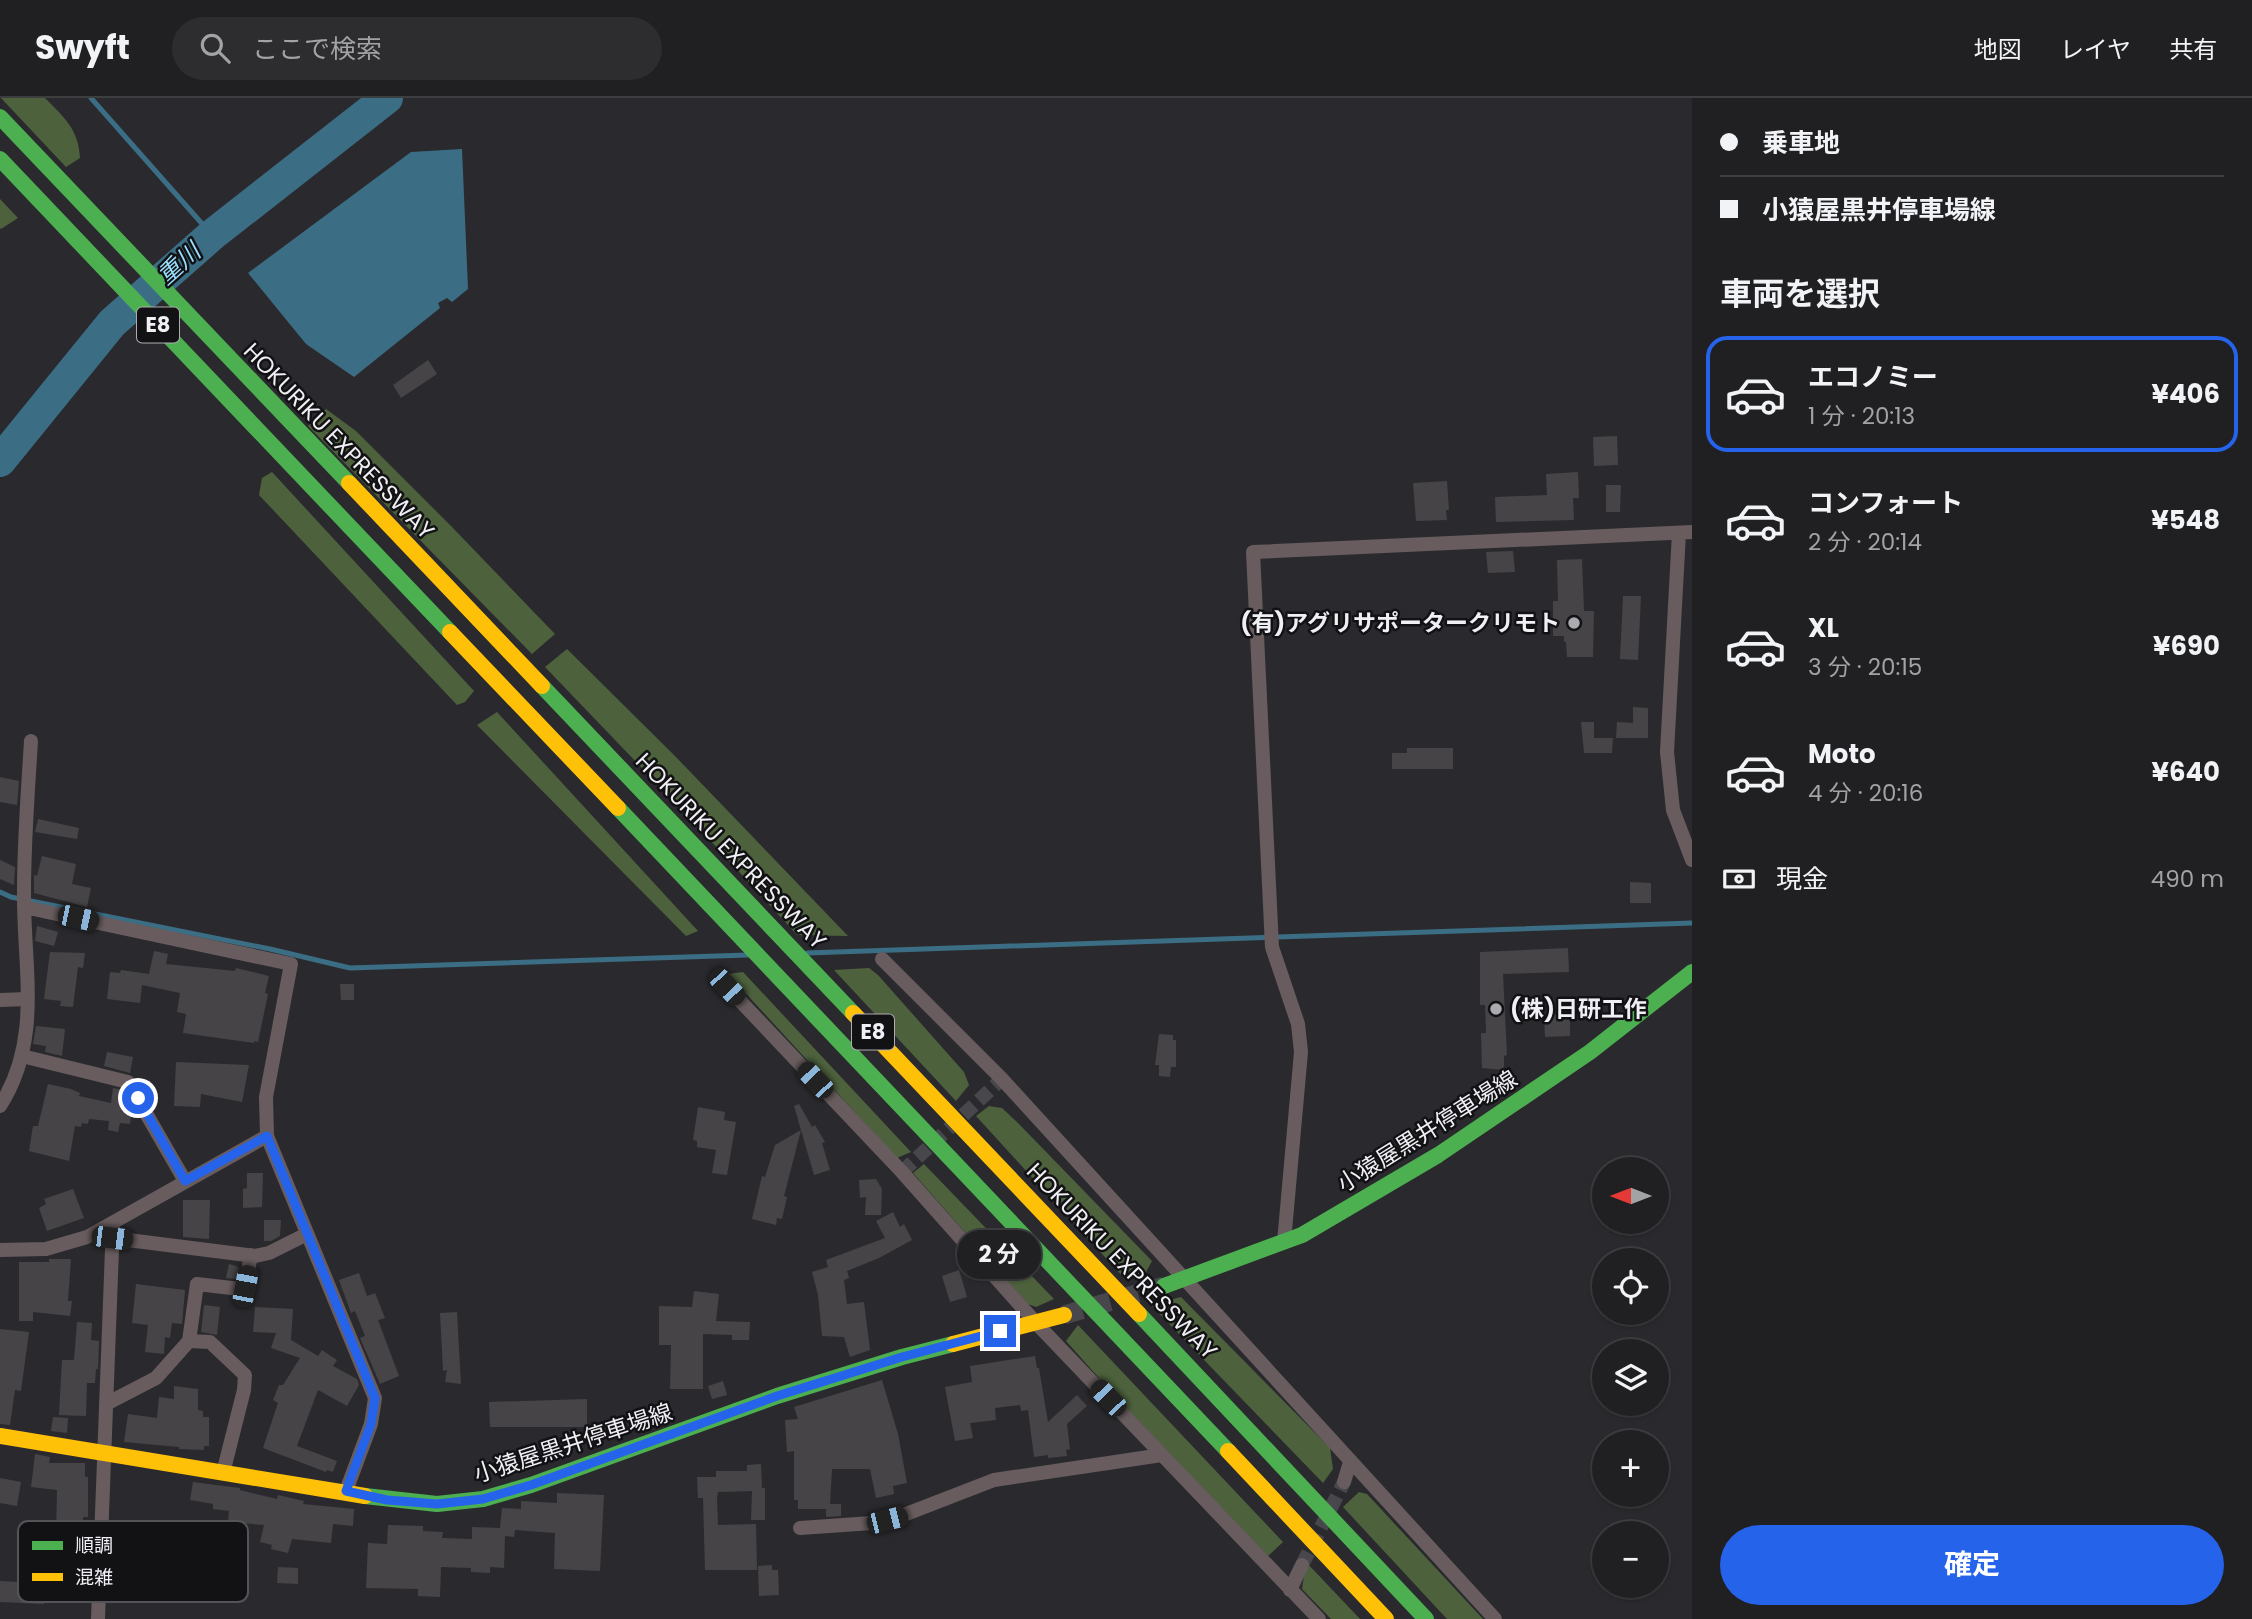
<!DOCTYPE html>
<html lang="ja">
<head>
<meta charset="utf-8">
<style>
	:root { --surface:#202022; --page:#2d2d2f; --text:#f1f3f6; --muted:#a2a3a5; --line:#3d3e40; --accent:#2563eb }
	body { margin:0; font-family:Poppins,"Noto Sans JP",sans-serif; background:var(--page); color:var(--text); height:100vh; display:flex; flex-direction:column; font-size:26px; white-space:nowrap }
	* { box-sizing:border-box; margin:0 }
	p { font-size:23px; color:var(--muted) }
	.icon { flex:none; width:38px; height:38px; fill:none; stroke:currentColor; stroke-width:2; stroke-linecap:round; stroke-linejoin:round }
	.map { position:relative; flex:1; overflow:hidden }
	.drawer { display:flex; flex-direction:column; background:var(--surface); width:560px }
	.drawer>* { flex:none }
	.banner { display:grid; align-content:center; height:154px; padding:0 28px; background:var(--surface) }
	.needle { width:46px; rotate:270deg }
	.fabs { position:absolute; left:1592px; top:1059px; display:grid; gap:14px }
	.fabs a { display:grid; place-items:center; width:77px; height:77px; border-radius:50%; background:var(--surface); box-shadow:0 2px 5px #0004,0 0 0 2px var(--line); font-size:35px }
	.end { position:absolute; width:32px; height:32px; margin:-16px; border:9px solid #2563eb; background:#fff; box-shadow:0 0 0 4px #fff }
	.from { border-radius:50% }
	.bubble { position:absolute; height:49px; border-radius:24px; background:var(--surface); box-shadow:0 2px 5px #0004,0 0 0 2px var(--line); font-size:23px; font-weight:700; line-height:49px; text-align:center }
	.car { position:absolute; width:21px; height:42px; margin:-21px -10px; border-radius:9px; box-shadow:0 0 5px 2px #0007; background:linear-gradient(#222 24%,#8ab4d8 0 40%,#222 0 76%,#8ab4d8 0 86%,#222 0) }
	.banner b { display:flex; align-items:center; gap:24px; height:66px; font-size:26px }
	.banner b+b { border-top:2px solid var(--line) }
	.banner i { width:18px; height:18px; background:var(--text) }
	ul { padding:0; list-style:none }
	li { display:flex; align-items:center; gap:21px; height:116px; margin:0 14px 10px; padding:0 14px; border:4px solid transparent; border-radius:21px }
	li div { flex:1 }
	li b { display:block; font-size:26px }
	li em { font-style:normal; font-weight:700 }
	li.active { border-color:var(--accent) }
	li>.icon { width:63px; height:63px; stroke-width:1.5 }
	h2 { padding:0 28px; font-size:32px; line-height:84px }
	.pay { display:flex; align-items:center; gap:18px; height:77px; padding:0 28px; font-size:26px }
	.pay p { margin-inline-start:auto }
	.button { display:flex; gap:14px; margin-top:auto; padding:14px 28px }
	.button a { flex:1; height:80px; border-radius:42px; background:var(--accent); color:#fff; font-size:28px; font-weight:700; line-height:80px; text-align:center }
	header { display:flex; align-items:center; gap:42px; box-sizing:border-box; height:98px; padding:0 35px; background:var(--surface); border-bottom:2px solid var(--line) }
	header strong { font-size:33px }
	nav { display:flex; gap:38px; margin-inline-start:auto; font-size:24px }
	.search { width:490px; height:63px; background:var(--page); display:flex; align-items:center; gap:18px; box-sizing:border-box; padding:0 24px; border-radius:38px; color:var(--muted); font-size:26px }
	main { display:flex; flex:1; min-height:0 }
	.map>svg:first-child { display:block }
	.forest { fill:#4d613d }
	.water { fill:#3b6e85 }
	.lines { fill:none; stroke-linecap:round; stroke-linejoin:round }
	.stream { stroke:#3b6e85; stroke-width:5 }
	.river { stroke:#3b6e85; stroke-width:32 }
	.building { fill:#464446 }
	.street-tunnel { stroke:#48484c; stroke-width:14; stroke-dasharray:14 7; stroke-linecap:butt }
	.secondary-tunnel { stroke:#48484c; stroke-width:19; stroke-dasharray:19 10; stroke-linecap:butt }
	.street { stroke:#685c5e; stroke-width:14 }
	.fast { stroke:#4caf50; stroke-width:16 }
	.slow { stroke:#ffc107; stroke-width:16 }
	.route { stroke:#2563eb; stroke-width:9 }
	.poi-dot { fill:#aaaaaf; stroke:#121215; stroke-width:2.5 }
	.labels { text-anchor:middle; stroke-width:5; stroke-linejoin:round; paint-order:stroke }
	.shield { fill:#121215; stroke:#adadb1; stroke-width:2 }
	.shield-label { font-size:21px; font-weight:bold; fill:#efeff4 }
	.street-label { font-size:23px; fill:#efeff4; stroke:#121215 }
	.poi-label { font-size:23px; font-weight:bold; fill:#efeff4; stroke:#121215; text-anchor:end }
	.water-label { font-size:24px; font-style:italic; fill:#9adefe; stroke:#121215 }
	.key { fill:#121215; stroke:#545458; stroke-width:2 }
	.key-label { font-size:19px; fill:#efeff4 }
</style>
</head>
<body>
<header>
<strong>Swyft</strong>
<div class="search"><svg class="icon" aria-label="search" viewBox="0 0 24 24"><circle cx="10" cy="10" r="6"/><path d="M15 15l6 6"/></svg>ここで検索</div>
<nav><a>地図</a><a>レイヤ</a><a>共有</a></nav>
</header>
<main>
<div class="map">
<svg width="1692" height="1521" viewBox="0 0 1692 1521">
	<rect width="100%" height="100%" fill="#2a2a2e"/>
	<path class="forest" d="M1,0H45C64,19 79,32 80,60L66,69Z
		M0,101L18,120L1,131L0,130Z
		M326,311L356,333L452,429L555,536L532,556L529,553L308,328Z
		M272,374L474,593L465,604L457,607L259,397L262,380Z
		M567,551L675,658L848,838L797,837L686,716L545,569Z
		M497,614L698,833L686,838L477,627Z
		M869,870L878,877L964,974L969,987L956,1003L834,872Z
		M743,874L911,1054L897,1060L728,876Z
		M989,1008L1002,1010L1018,1025L1152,1163L1146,1174L1125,1181L976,1018Z
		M924,1066L1054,1201L1036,1209L1028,1206L913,1075Z
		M1181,1199L1330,1350L1333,1371L1323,1385L1151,1207Z
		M1078,1227L1283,1444L1268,1458L1115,1298L1066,1243Z
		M1359,1394L1367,1396L1483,1521H1447L1343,1409Z
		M1306,1464L1360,1521H1331L1302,1491Z"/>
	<path class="water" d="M462,51L468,191L452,204L447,200L438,205L440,210L354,279L306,246L248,175L411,54Z"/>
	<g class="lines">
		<path class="stream" d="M91,0L212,137
			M0,794L11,799L270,851L350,870L748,857
			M807,855L1692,825"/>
		<path class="river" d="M0,363L112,225L212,137L387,0"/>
	</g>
	<path class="building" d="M428,262L437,276L401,300L393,287Z
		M1617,338L1618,367L1594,368L1593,339Z
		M1578,374L1579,400H1573L1574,422L1496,424L1495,399L1547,397L1546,376Z
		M1447,383L1449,412H1446L1447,422L1416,423L1413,385Z
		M1606,387H1621L1620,414H1606Z
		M1513,453L1515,474L1488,475L1486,454Z
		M1582,461L1584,513H1594L1593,559H1567L1566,544H1564V538H1553V503H1558L1557,462Z
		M1623,498H1641L1638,562L1620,561Z
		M1633,609L1648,610V640H1616L1617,624L1633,625Z
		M1581,624H1594V640H1613L1612,655H1584Z
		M1407,650H1453V671H1392V655H1407Z
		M0,679L19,683L17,707L0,704Z
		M38,721L79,730L77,741L35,734Z
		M42,758L76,766L72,786L91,790L87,809L34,795V777L37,778Z
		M0,762L15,769L14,787L0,781Z
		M1630,784L1651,785V805H1630Z
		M37,828L58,834L54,848L35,843Z
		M1568,850L1569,874L1503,876L1507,957L1504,958V972L1482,970L1481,935H1486L1485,907H1480V854Z
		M154,853L168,856L166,866L235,873L236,870L269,878L265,895L268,896L258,944L254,943V945L183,935L186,916L177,914L180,895L142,887L140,905L107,901L110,874L120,875L121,872L149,876Z
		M50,854L85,855L83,870L78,869L73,909L60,908L61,903L44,901Z
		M340,886H354V902H341Z
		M1544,917H1570V938L1545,939Z
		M36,928L65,931L62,958L45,954L46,948L33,946Z
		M1159,936L1173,937V942H1176V969H1171L1170,979L1159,978V967H1155Z
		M107,954L133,959L130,975L104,968Z
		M176,964L249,967L242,1004L201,996L200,1009L174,1008Z
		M48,986L71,991L80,995L79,998L111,1005L113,990L122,992L132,1010L130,1026L120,1025L118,1034L108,1032L109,1023L89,1021L88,1026L82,1025L81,1029L75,1028L69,1063L29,1053L33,1028H38Z
		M799,1006L812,1029L815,1027L825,1044L822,1045L830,1072L814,1077L801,1032L784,1098L787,1099L782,1121L777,1120L776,1127L752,1121L762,1078L765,1079L775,1047L801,1032L794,1008Z
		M698,1009L725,1014L724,1022L736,1024L727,1077L712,1075L716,1052L697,1049V1043L693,1042Z
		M247,1075H263L262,1109L243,1110V1091L247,1090Z
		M876,1081L882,1091L881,1117H865L866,1099L860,1100L859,1082Z
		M73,1091L84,1120L47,1133L39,1110L46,1106L44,1101Z
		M183,1102H210L209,1141L183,1139Z
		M893,1114L900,1129L904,1126L912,1142L879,1160L847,1173L849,1180L844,1182L847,1206L864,1204L870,1252L850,1259L844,1239L822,1238L818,1197L812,1174L828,1169L826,1162L885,1140L876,1123Z
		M264,1122H281L280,1138L271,1143H264Z
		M49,1161H71L68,1203H72L70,1218L33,1214V1223H19V1164H49Z
		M229,1166L239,1169L237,1181L226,1180Z
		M959,1172L967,1199L950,1204L942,1178Z
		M359,1175L367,1198L375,1195L385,1220L378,1222L399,1278L380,1286L360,1240L365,1238L355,1213L351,1215L339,1182Z
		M136,1186L185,1192L182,1226L172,1225L170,1240L165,1239L164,1256L145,1254L148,1227L132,1225Z
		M694,1193L719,1196L716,1223L750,1224L749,1242H732V1237L703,1236V1291H670L671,1247H659V1208L692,1209Z
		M204,1207L220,1209L217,1237L201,1234Z
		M255,1209L293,1211L291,1242L318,1258L322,1252L337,1262L333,1268L357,1281L359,1287L347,1308L318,1292L297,1348L337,1363L333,1374L327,1372L326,1374L263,1350L278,1305L273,1302L279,1287H283L300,1260L271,1250L276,1235L253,1234Z
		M457,1214L460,1269L461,1286L445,1284L447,1272L443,1273L440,1215Z
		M77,1224L92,1225L91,1242L99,1243L98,1271H96L95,1285H87L86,1318L59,1317L62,1262H74Z
		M0,1231L29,1234L21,1293L15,1292L10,1327L0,1326Z
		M1035,1258L1037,1270H1039L1048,1324L1077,1297L1087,1308L1067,1326L1070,1351L1066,1352L1067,1358L1048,1360V1357L1034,1359L1028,1312L1021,1313L1020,1307L995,1310L996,1322L970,1325L973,1340L955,1343L945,1289L972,1284L970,1268Z
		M882,1282L898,1336L907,1385L893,1388L894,1396L876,1400L870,1371H832L830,1406H841V1418L826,1419V1411H798V1402H794V1353L787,1354L785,1322L798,1321L794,1309Z
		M723,1283L727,1297L712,1301L708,1288Z
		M174,1288L198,1291V1312L203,1313V1319H209V1348H204V1352L179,1351V1349L124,1344L128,1316L157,1320L159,1299L174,1301Z
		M587,1301V1329H490L489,1304Z
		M53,1319L68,1320L67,1335L51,1333Z
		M35,1356L50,1359L49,1365H85V1379H88V1419H83V1441H56L57,1392L31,1389Z
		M761,1366L762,1390H765V1422H751L752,1393L718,1394L717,1400L718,1427L756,1426L757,1472H705L703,1400H698L697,1379H716V1373H747V1367Z
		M0,1380L21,1384L17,1408L0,1405Z
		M193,1384L240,1390V1392L277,1401L278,1397L304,1403L303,1406L354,1411L353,1428L333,1426L331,1445L292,1441L288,1455L271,1451L272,1447L260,1444L264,1427L228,1424L229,1413L213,1411V1406L190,1402Z
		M557,1395L604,1397L600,1473L554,1471L555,1435L515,1432L514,1439L505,1438L504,1470L490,1469V1475L471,1474V1470L441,1469L440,1499L418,1498V1491L366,1490L368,1445L387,1446L388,1427L423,1428V1433L443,1434L442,1440L472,1441V1429L500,1430L502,1410L521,1411V1403L557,1405Z
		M772,1467V1472H778L779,1497L759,1498L758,1468Z
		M278,1469L298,1470V1486L277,1485Z
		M0,1483L35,1485L34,1492H45L44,1506L0,1504Z"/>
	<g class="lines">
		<path class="street-tunnel" d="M902,1074L1002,981
			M1302,1467L1344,1384"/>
		<path class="secondary-tunnel" d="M1064,1217L1164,1188"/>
		<path class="street" d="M1679,435L1667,654L1673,712L1692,762
			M24,809L291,866L266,999L267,1038L375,1300L371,1326L346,1393
			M882,861L1002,981L1495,1521
			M727,889L902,1074L1036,1225L1319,1521
			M0,902L27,901
			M22,958L128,984L185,1083
			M0,1008C43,941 23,868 24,793C24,743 28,693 31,643
			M112,1140L255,1158L269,1155L307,1136
			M1284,1144L1301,954L1298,926L1272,849L1253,454L1692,434
			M0,1152L46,1151L87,1139L267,1038
			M189,1243L210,1244L245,1277L244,1292L223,1375
			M106,1306L156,1280L189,1243L197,1186L240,1191L245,1188L251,1157
			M1344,1384L1350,1364
			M800,1430L872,1425L901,1418L994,1382L1162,1357
			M1290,1492L1302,1467
			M98,1521L113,1125"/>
		<path class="fast" d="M0,19L349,385
			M0,61L450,534
			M542,588L853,915
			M618,710L1228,1353
			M1164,1188L1302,1137L1438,1057L1590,954L1692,874
			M1139,1216L1426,1521
			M365,1398L437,1406L483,1401L531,1387L777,1298L902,1259L953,1246"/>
		<path class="slow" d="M349,385L542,588
			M450,534L618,710
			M853,915L1139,1216
			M953,1246L1064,1217
			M0,1338L365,1398
			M1228,1353L1386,1521"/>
	</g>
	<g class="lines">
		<path class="route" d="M138,1000L185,1083L267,1038L375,1300L371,1326L346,1393L387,1402L437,1406L483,1401L531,1387L777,1298L902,1259L1000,1233"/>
	</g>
	<g class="poi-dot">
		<circle cx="1574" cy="525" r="7"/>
		<circle cx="1496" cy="911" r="7"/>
	</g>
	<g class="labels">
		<g class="shield">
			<rect x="137" y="209.5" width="42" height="35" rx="5"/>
			<rect x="852" y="916.5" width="42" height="35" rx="5"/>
		</g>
		<g class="shield-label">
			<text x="158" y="234">E8</text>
			<text x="873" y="941">E8</text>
		</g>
		<g class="street-label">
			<text transform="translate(339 343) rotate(46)" y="8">HOKURIKU EXPRESSWAY</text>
			<text transform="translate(731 753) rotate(46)" y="8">HOKURIKU EXPRESSWAY</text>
			<text transform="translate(1427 1033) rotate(-32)" y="8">小猿屋黒井停車場線</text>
			<text transform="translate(1122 1163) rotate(46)" y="8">HOKURIKU EXPRESSWAY</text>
			<text transform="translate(573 1345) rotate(-18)" y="8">小猿屋黒井停車場線</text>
		</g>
		<g class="poi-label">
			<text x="1560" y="533">(有)アグリサポータークリモト</text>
			<text x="1510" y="919" text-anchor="start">(株)日研工作</text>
		</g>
		<g class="water-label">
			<text transform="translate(179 166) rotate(-42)" y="8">重川</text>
		</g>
	</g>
	<rect x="18" y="1423" width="230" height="81" rx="10" class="key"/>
	<rect x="32" y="1443" width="31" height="9" fill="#4caf50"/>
	<rect x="32" y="1475" width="31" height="8" fill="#ffc107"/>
	<g class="key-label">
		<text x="75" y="1454">順調</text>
		<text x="75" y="1486">混雑</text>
	</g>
</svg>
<div class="fabs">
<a><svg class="needle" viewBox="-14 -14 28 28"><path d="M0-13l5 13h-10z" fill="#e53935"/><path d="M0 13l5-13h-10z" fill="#a2a3a5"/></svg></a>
<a><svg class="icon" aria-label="locate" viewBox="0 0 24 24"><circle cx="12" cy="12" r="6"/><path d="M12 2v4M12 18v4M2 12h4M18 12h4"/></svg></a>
<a><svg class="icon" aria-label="layers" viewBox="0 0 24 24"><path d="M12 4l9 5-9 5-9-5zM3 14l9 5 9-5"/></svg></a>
<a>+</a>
<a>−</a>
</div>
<i class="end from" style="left:138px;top:1000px"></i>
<i class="end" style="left:1000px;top:1233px"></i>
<div class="bubble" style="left:957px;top:1132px;width:84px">2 分</div>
<i class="car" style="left:78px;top:820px;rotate:102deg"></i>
<i class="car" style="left:727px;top:889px;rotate:137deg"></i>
<i class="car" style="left:815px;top:982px;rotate:317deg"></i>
<i class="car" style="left:112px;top:1140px;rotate:97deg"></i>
<i class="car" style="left:245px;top:1188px;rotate:11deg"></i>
<i class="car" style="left:1108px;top:1300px;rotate:316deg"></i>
<i class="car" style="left:887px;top:1422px;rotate:76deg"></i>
</div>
<section class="drawer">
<div class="banner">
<b><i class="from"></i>乗車地</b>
<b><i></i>小猿屋黒井停車場線</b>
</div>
<h2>車両を選択</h2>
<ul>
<li class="active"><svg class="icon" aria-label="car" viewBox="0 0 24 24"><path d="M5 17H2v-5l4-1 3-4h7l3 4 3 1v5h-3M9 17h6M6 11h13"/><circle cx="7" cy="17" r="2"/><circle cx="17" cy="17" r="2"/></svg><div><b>エコノミー</b><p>1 分 · 20:13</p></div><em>¥406</em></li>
<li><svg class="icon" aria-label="car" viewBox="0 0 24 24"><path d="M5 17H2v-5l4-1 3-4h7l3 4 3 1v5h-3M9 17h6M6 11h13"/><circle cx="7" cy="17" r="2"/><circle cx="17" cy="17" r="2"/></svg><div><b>コンフォート</b><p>2 分 · 20:14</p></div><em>¥548</em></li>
<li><svg class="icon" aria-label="car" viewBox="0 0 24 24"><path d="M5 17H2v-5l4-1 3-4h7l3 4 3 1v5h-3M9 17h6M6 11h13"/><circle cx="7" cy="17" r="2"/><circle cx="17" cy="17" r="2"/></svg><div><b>XL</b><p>3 分 · 20:15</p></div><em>¥690</em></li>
<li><svg class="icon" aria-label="car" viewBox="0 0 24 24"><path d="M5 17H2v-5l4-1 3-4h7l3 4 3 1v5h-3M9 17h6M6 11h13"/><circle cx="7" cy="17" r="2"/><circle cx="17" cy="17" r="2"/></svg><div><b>Moto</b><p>4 分 · 20:16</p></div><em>¥640</em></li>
</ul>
<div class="pay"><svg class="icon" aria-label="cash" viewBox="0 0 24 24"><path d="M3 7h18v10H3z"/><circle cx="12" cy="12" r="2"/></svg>現金<p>490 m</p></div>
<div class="button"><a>確定</a></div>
</section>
</main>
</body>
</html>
